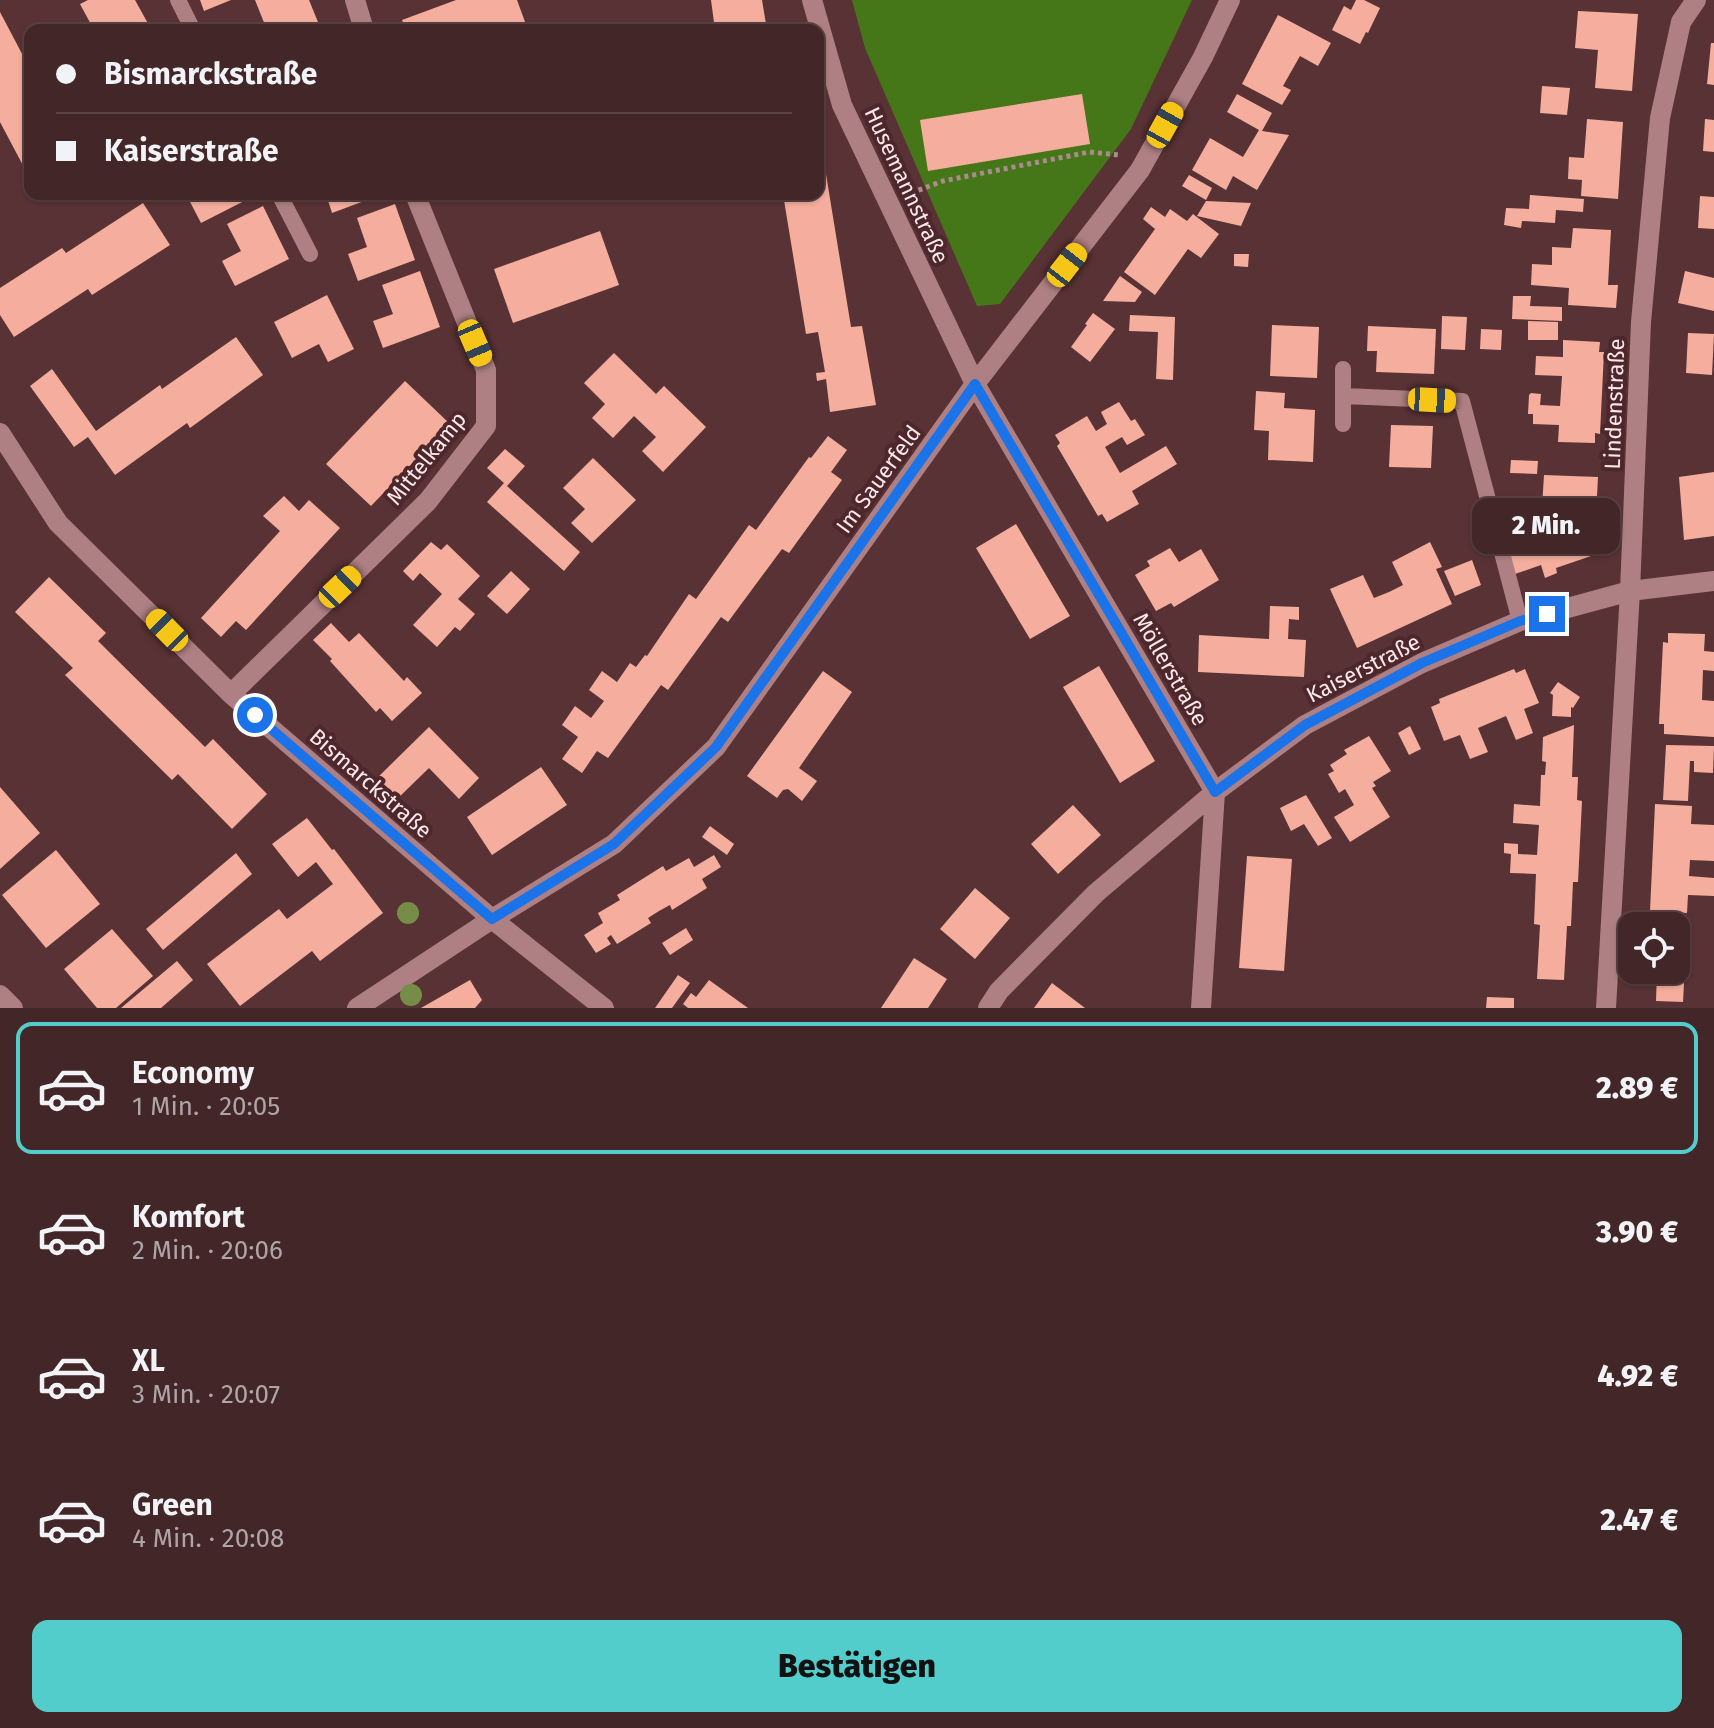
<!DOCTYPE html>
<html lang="de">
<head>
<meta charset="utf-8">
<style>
	:root { --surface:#432628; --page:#4d3234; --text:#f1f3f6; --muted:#afa5a8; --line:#5b4345; --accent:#53cdcb }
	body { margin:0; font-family:"Fira Sans",sans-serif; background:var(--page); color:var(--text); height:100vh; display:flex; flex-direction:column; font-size:30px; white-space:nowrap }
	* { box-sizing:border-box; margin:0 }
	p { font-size:26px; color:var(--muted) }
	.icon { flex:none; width:44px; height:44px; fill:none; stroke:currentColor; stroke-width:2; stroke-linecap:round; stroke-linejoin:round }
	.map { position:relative; height:1008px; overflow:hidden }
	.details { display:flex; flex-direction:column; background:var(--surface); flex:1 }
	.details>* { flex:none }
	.hud { position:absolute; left:24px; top:24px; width:800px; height:176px; border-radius:16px; box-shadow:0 2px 6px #0004,0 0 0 2px var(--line); display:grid; align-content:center; height:176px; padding:0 32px; background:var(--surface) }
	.buttons { position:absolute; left:1618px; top:912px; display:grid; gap:16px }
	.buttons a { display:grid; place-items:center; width:72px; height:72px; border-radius:16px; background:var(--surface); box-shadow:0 2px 6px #0004,0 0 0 2px var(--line); font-size:40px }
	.end { position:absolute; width:36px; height:36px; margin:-18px; border:10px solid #1a73e8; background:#fff; box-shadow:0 0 0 4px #fff }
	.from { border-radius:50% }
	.bubble { position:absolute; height:56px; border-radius:16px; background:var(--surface); box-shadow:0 2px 6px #0004,0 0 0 2px var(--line); font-size:26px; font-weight:800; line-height:56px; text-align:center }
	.car { position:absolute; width:24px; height:48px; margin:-24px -12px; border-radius:10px; box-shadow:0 0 6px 2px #0007; background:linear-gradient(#f5c518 24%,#345 0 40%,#f5c518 0 76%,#345 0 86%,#f5c518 0) }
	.hud b { display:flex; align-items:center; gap:28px; height:76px; font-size:30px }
	.hud b+b { border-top:2px solid var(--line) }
	.hud i { width:20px; height:20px; background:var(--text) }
	ul { padding:14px 0 0; list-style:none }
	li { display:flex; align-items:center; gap:24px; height:132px; margin:0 16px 12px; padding:0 16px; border:4px solid transparent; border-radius:16px }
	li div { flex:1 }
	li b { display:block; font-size:30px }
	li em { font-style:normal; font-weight:800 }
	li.active { border-color:var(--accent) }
	li>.icon { width:72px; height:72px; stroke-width:1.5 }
	.action { display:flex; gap:16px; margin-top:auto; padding:16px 32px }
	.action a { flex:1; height:92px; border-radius:16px; background:var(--accent); color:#111; font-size:32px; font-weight:800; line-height:92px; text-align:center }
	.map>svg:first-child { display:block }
	.green { fill:#457718 }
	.building { fill:#f5ae9d }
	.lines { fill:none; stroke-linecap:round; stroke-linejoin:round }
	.path { stroke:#aa8c8e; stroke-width:5; stroke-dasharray:4 4; stroke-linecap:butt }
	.service { stroke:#ae8083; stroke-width:16 }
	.minor { stroke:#ae8083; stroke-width:20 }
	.tree { fill:#768d48 }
	.route { stroke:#1a73e8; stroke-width:10 }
	.labels { text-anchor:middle; stroke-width:8; stroke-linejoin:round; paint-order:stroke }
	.street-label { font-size:22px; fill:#fee9ea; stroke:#4d272b }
</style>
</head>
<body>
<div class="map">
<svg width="1714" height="1008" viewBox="0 0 1714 1008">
	<rect width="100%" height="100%" fill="#593235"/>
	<path class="green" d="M852,0H1192L1131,129L1000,304L977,306L865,48Z"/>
	<path class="building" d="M88,0H135L151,29L159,25L162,30H94L80,4Z
		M200,0H231L204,11Z
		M255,0H309L320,27L329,23L332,30H267Z
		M456,0H517L528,30H406L402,20Z
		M711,0H762L767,30H715Z
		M1356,0H1364L1380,8L1368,33L1366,32L1360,44L1332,30L1344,6L1351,10Z
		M1578,11L1638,14L1632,91L1595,88L1598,50L1575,48Z
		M0,12L30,69V172L27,173L0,122Z
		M1278,15L1331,43L1318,66L1300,56L1283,86L1291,90L1282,105L1242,84Z
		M1711,43H1714V85L1707,84Z
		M1542,86L1570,88L1567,115L1540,113Z
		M1082,94L1090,144L928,171L920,120Z
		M1237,94L1272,113L1262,131L1289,135L1257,190L1233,176L1226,190L1192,170L1210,138L1243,157L1259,130L1227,112Z
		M1587,119L1623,122L1618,199L1581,196L1582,180L1568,179L1569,157L1584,158Z
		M1705,119L1714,120V152L1703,151Z
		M825,168L851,327L862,326L876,405L830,412L826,379L817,381L816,373L825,372L818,332L806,334L783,194H818V170Z
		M1189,175L1212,188L1206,200L1182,186Z
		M196,194H258L201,223L188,198Z
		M326,194H383L332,213Z
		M1530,195L1584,199L1583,212L1556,210L1555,223L1522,221L1521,228L1504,225L1506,208L1529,209Z
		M1700,196L1714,197V229L1698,228Z
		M1206,201L1251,203L1241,226L1197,216Z
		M143,203L170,245L92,295L88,289L14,337L0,315V288L62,248L66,253Z
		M395,204L415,260L358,281L348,254L367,247L357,218Z
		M263,206L289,259L235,286L222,261L241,251L227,224Z
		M1151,207L1165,217L1170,209L1187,221L1193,214L1219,234L1201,258L1188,249L1155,295L1124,272L1155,229L1143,219Z
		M1573,228L1611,230L1608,285H1618L1616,308L1568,305L1569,288L1531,285L1532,264L1552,265V247L1571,248Z
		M600,231L619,285L513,323L494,269Z
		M1234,254H1249L1248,267L1234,266Z
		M420,271L440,327L383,348L373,321L393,314L382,285Z
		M1685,271L1714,278V311L1678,303Z
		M1120,276L1142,292L1135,302L1103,301Z
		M327,295L354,349L328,362L319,344L292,358L274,322Z
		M1513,296H1531L1530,306L1562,307V321L1512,319Z
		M1093,313L1115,329L1090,362L1071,347L1087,325L1085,324Z
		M1130,315L1175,317L1173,380L1156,379L1158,332L1129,331Z
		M1442,316L1467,317L1465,350L1441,349Z
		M1528,321L1558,322V340H1528Z
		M1272,325L1319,327L1317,378L1270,376Z
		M1368,326L1436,329L1434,374L1376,372L1377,351H1367Z
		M1481,329L1502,330L1501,350L1480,349Z
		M1688,333L1714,334L1712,375L1686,373Z
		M236,337L263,375L190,428L187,423L115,475L88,437L74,447L30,386L52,369L96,431L160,385L162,389Z
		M1563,340L1600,342L1599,352H1604L1600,434L1595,433V443L1558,442L1559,425L1533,424V414H1528L1529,395L1531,393L1541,394L1540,405L1560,406L1562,376L1535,375L1536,356L1563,357Z
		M614,353L656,394L664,386L706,427L663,472L642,451L656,437L634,416L613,438L592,418L605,404L584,383Z
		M405,381L450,424L371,506L326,464Z
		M1256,391L1285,393L1284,408L1315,410L1313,462L1268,460L1269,431L1254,430Z
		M1119,402L1131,421L1135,419L1145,435L1127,445L1122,437L1105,447L1120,473L1166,446L1177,464L1132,491L1139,504L1107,522L1102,514L1098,516L1057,446L1060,443L1055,435L1087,416L1096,431L1107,424L1101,412Z
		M1391,425L1433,426L1431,468L1389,467Z
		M828,436L847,450L831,472L842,480L789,553L782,549L728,622L721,617L668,690L661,685L608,758L597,751L582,773L562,759L578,737L562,725L575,706L591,718L604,701L589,690L602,671L617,682L630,663L636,667L645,655L647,656L689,594L696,599L749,525L756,530L809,457L811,458Z
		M505,449L525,466L507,486L580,552L564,571L487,502L504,483L487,468Z
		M593,458L636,500L592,543L571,523L585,509L563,488Z
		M1511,460L1538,461L1537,474L1510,473Z
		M1714,472V536L1684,540L1679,477Z
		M1544,475L1598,477L1594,555L1556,568L1557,573L1545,578L1541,565L1515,574L1498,522L1523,514L1536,552L1549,548L1541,524Z
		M284,496L299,511L309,500L340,528L246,630L236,621L221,637L201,618L280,531L263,516Z
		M1016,524L1070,616L1030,639L976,548Z
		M431,542L441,550L447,544L480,576L458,599L475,614L460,631L455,627L437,647L413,625L442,594L420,573L413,581L403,571Z
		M1430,542L1442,567L1436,569L1452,604L1357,648L1330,589L1363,575L1374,598L1389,592L1403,585L1392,562Z
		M1170,548L1179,562L1201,549L1219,580L1174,607L1171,603L1156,611L1135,575L1150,566L1147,561Z
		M1472,560L1481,585L1455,596L1444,571Z
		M511,571L530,589L507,614L487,596Z
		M49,577L106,633L98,641L205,747L213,739L267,794L232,829L178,774L172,780L65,675L73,668L15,612Z
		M1270,606L1299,607V620L1289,619L1288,639L1306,640L1304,677L1198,672L1199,635L1269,639Z
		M331,623L349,642L359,633L404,681L407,677L422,693L392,721L380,708L376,712L330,661L332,659L313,640Z
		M1668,633L1705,634L1704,651L1714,652V671L1703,670L1702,700L1714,701V737L1664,734V724H1659L1663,642L1668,643Z
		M1099,666L1155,761L1120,783L1063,687Z
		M1514,669L1516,673L1525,669L1539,703L1524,709L1533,733L1516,740L1506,716L1478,728L1488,752L1470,759L1460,735L1444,741L1431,707L1440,703L1439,699Z
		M823,671L852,692L799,768L817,781L802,801L788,789L783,790L777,798L747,776Z
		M1558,682L1580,697L1573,708L1571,707V717L1552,716L1553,695L1550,693Z
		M1574,725L1572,777H1578L1577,800L1582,801L1578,882H1573L1571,926H1567L1564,980L1537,979L1540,925L1534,924L1536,874L1510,873L1511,854L1504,853V843L1518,844V854L1537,855L1539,825L1513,823L1514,804L1540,806L1541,775H1545L1546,762L1542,761L1543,737Z
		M1410,726L1421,749L1409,755L1398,733Z
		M429,727L479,778L459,799L429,768L393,803L373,782Z
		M1369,736L1391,771L1373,782L1376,786L1372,788L1390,817L1350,842L1334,817L1354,805L1345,789L1339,793L1328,774L1334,771L1330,765L1347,754L1344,750Z
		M1666,745L1714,746L1713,773L1694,772V761H1690L1688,801L1663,800Z
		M541,767L567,805L492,855L467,817Z
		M0,787L40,833L0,869Z
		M1306,795L1332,838L1318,846L1304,824L1291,831L1280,808Z
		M1655,804L1692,806L1691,824L1714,825V861L1690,860L1689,876L1714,878V896L1688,895L1687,913L1650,911Z
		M1073,805L1101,835L1058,874L1031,844Z
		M307,818L332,850L334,849L383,913L320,961L312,951L240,1006L207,964L279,909L287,919L333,884L316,862L298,877L272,844Z
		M710,826L734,844L727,855L702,837Z
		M56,850L100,904L46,948L2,895Z
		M236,853L252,874L163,950L146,929Z
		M714,855L721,867L702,879L707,888L672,910L670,905L659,911L648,918L651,923L617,944L611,935L607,938L611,944L596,953L584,935L603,923L598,913L620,900L617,895L663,866L666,871L689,858L694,867Z
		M1247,856L1292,859L1284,971L1239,968Z
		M975,888L1010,918L975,959L940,929Z
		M1660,916L1687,918L1686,945L1676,944V926H1659Z
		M686,928L693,940L670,955L662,943Z
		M112,929L153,976L116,1008H97L64,969Z
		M914,958L947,979L928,1008H881Z
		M177,961L193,980L161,1008H121Z
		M1676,965H1685L1683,1002L1656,1001L1657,970H1676Z
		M678,975L690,983L672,1008H655Z
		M470,980L482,1000L475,1008H421Z
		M709,980L748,1008H688L683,1004L691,993L696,997Z
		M1052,983L1085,1008H1034Z
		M1487,997L1514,998V1008H1486Z"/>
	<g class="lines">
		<path class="path" d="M911,193L943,181L1089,152L1120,155"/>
		<path class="service" d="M178,0L193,30
			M279,194L310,254
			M1344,396L1462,401L1520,621
			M1343,424V369"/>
		<path class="minor" d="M355,0L364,30
			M812,0L842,105L975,384L1215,792L1201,1008
			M0,433L58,523L231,694L492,919L604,1008
			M231,694L428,501L486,426V370L415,194
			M0,995L13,1008
			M357,1008L492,919L614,844L716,747L975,384L1140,170L1203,57L1230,0
			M988,1008L999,991L1096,893L1215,792L1305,725L1422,663L1520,621L1630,591L1714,581
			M1606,1008L1630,591L1641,322L1660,118L1681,22L1696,0"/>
	</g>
	<g class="tree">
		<circle cx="408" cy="913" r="11"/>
		<circle cx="411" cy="995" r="11"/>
	</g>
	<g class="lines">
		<path class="route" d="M255,715L492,919L614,844L716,747L975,384L1215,792L1305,725L1422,663L1520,621L1547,614"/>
	</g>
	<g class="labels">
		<g class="street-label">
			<text transform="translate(907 185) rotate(65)" y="8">Husemannstraße</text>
			<text transform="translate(1614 404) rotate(-88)" y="8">Lindenstraße</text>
			<text transform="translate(426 458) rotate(-51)" y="8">Mittelkamp</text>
			<text transform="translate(878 479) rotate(-54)" y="8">Im Sauerfeld</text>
			<text transform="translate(1363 668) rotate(-27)" y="8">Kaiserstraße</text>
			<text transform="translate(1171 669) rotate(60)" y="8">Möllerstraße</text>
			<text transform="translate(371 783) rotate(41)" y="8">Bismarckstraße</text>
		</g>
	</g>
</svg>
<div class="buttons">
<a><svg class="icon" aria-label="locate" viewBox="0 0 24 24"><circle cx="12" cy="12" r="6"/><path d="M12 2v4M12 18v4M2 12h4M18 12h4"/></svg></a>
</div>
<i class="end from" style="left:255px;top:715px"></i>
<i class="end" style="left:1547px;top:614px"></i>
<div class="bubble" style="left:1472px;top:498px;width:148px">2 Min.</div>
<i class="car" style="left:1165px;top:125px;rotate:29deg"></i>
<i class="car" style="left:1067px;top:265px;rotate:38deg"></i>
<i class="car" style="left:475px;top:343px;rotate:157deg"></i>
<i class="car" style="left:1432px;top:400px;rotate:93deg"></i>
<i class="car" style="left:340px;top:587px;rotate:46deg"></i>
<i class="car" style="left:167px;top:630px;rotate:315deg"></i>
<div class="hud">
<b><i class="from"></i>Bismarckstraße</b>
<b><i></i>Kaiserstraße</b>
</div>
</div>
<section class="details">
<ul>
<li class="active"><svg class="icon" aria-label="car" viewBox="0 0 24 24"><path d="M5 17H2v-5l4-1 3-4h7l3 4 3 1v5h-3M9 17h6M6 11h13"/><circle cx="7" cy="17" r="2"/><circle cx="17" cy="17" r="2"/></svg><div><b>Economy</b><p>1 Min. · 20:05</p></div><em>2.89 €</em></li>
<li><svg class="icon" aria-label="car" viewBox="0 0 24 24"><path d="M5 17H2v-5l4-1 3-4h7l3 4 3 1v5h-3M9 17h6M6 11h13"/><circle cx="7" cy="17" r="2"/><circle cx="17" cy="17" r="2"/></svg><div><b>Komfort</b><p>2 Min. · 20:06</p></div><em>3.90 €</em></li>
<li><svg class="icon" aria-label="car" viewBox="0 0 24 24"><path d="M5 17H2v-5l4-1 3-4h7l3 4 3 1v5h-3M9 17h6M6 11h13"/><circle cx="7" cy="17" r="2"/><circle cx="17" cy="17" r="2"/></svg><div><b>XL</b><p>3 Min. · 20:07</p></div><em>4.92 €</em></li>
<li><svg class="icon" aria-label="car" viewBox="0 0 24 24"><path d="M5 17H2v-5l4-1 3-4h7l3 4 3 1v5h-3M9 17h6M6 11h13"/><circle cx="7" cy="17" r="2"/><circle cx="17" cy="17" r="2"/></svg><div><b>Green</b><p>4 Min. · 20:08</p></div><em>2.47 €</em></li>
</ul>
<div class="action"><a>Bestätigen</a></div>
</section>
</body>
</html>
